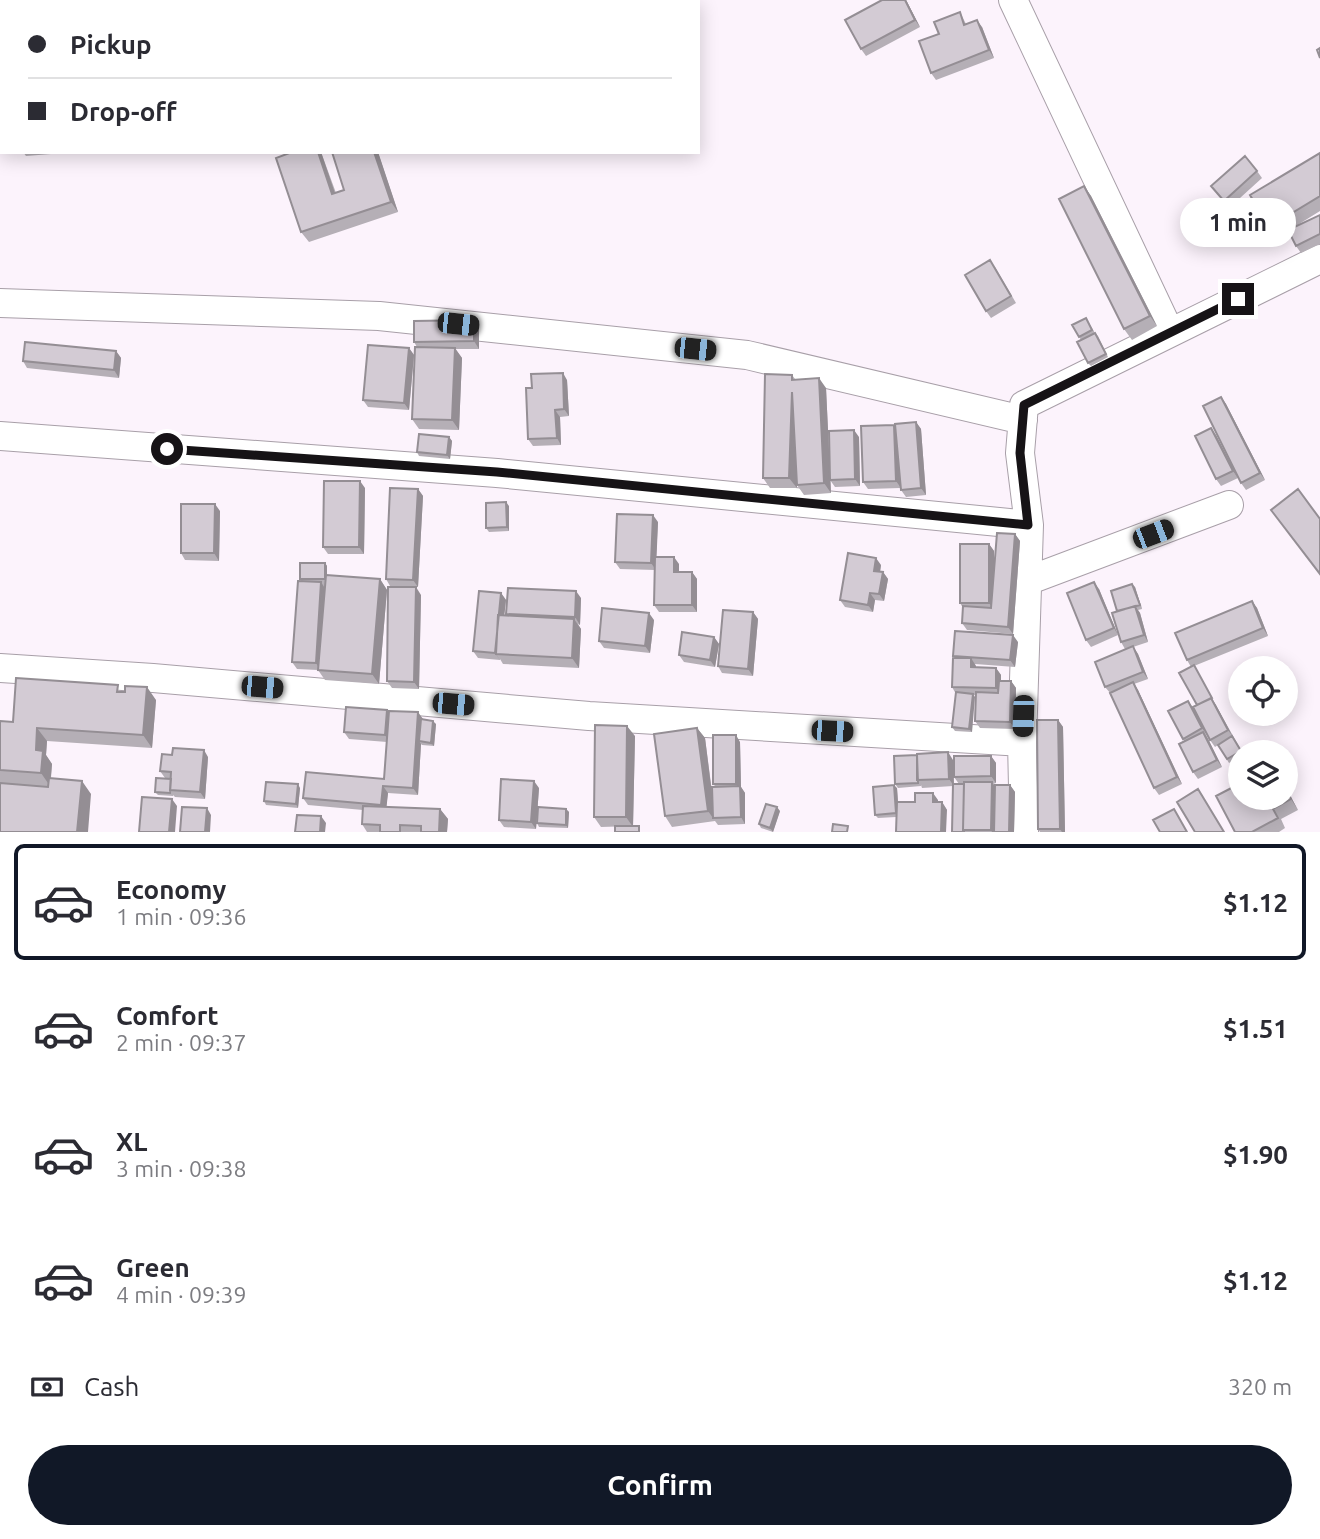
<!DOCTYPE html>
<html lang="en">
<head>
<meta charset="utf-8">
<style>
	:root { --surface:#fff; --page:#f7f7f7; --text:#2b2b33; --muted:#7c7c81; --line:#e1e1e2; --accent:#111827 }
	body { margin:0; font-family:Ubuntu,sans-serif; background:var(--page); color:var(--text); height:100vh; display:flex; flex-direction:column; font-size:26px; white-space:nowrap }
	* { box-sizing:border-box; margin:0 }
	p { font-size:23px; color:var(--muted) }
	.icon { flex:none; width:38px; height:38px; fill:none; stroke:currentColor; stroke-width:2; stroke-linecap:round; stroke-linejoin:round }
	.map { position:relative; height:832px; overflow:hidden }
	.panel { display:flex; flex-direction:column; background:var(--surface); flex:1 }
	.panel>* { flex:none }
	.top-card { position:absolute; left:0px; top:0px; width:700px; height:154px; box-shadow:0 4px 18px #0003; display:grid; align-content:center; height:154px; padding:0 28px; background:var(--surface) }
	.fabs { position:absolute; left:1228px; top:656px; display:grid; gap:14px }
	.fabs a { display:grid; place-items:center; width:70px; height:70px; border-radius:50%; background:var(--surface); box-shadow:0 4px 18px #0003; font-size:35px }
	.end { position:absolute; width:32px; height:32px; margin:-16px; border:9px solid #161316; background:#fff; box-shadow:0 0 0 4px #fff }
	.from { border-radius:50% }
	.bubble { position:absolute; height:49px; border-radius:24px; background:var(--surface); box-shadow:0 4px 18px #0003; font-size:23px; font-weight:600; line-height:49px; text-align:center }
	.car { position:absolute; width:21px; height:42px; margin:-21px -10px; border-radius:9px; box-shadow:0 0 5px 2px #0007; background:linear-gradient(#222 24%,#8ab4d8 0 40%,#222 0 76%,#8ab4d8 0 86%,#222 0) }
	.top-card b { display:flex; align-items:center; gap:24px; height:66px; font-size:26px }
	.top-card b+b { border-top:2px solid var(--line) }
	.top-card i { width:18px; height:18px; background:var(--text) }
	ul { padding:12px 0 0; list-style:none }
	li { display:flex; align-items:center; gap:21px; height:116px; margin:0 14px 10px; padding:0 14px; border:4px solid transparent; border-radius:10px }
	li div { flex:1 }
	li b { display:block; font-size:26px }
	li em { font-style:normal; font-weight:600 }
	li.active { border-color:var(--accent) }
	li>.icon { width:63px; height:63px; stroke-width:1.5 }
	.pay { display:flex; align-items:center; gap:18px; height:77px; padding:0 28px; font-size:26px }
	.pay p { margin-inline-start:auto }
	.action { display:flex; gap:14px; margin-top:auto; padding:14px 28px }
	.action a { flex:1; height:80px; border-radius:42px; background:var(--accent); color:#fff; font-size:28px; font-weight:600; line-height:80px; text-align:center }
	.map>svg:first-child { display:block }
	.lines { fill:none; stroke-linecap:round; stroke-linejoin:round }
	.minor-casing { stroke:#a89fa8; stroke-width:30 }
	.minor { stroke:#fff; stroke-width:28 }
	.wall { fill:#b5afb6 }
	.shaded-wall { fill:#948e94 }
	.building { fill:#d3cbd4; stroke:#948e94; stroke-width:2 }
	.route { stroke:#161316; stroke-width:9 }
</style>
</head>
<body>
<div class="map">
<svg width="1320" height="832" viewBox="0 0 1320 832">
	<rect width="100%" height="100%" fill="#fcf3fc"/>
	<g class="lines">
		<g class="minor-casing">
			<path id="minor" d="M1013,0L1169,331
				M0,303L379,316L747,355L1023,420
				M0,436L497,473L1029,525
				M1027,581L1229,505
				M0,668L153,678L589,716L1022,742
				M1024,832L1022,742L1029,525L1020,453L1024,405L1320,259"/>
		</g>
		<use href="#minor" class="minor"/>
	</g>
	<path class="wall" d="M29,0H54L42,2H30Z
		M882,0H906L920,27L866,56L861,49Z
		M960,12L966,24L982,27L994,58L936,80L931,73L939,34Z
		M23,152H76L26,156Z
		M292,152H321L336,193L344,190L332,152H378L398,212L309,242L301,232Z
		M1320,153V211L1291,229L1320,215V244L1301,253L1296,246L1288,230L1277,237L1269,227Z
		M1257,171L1262,178L1229,208L1211,186Z
		M1084,186L1091,196L1157,326L1132,340L1124,329Z
		M995,267L1016,303L991,318L986,311Z
		M1086,318L1095,333L1098,336L1108,357L1091,366L1088,363L1081,340L1072,325Z
		M474,320L479,327V349H455L462,358L459,430L419,429L412,419L417,347L414,342Z
		M409,348L414,355L409,410L368,407L363,400Z
		M116,351L121,358L119,378L27,368L23,361Z
		M792,375L795,379L826,388L831,493L804,495L797,485V480V488H770L763,478Z
		M567,380L569,416L560,417L561,445L533,446L528,439L532,388Z
		M1221,397L1226,404L1265,480L1246,490L1241,483Z
		M916,422L921,429L926,495L906,497L901,490L900,488L868,489L863,482L894,425L896,427Z
		M1216,435L1238,478L1221,486L1216,479Z
		M449,437L452,441L450,459L419,456L417,452Z
		M859,437L860,486L835,487L830,480Z
		M365,488L364,554H328L323,547Z
		M418,489L423,496L418,587L390,586L386,579Z
		M509,506V531L489,532L486,528Z
		M220,511L219,561L185,560L181,553Z
		M658,522L656,557L679,564V572H692L697,579V612H659L654,605L655,570L620,569L615,562Z
		M1015,534L1020,541L1013,634L967,630L962,623L963,608L960,603L989,544L994,551V571Z
		M325,563L327,566V575L380,579L387,590L379,684L325,680L318,670L297,669L292,662L301,581L300,579Z
		M881,565L880,572H883L888,579L884,601L875,600L873,612L845,607L840,600Z
		M1132,584L1135,587L1142,609L1138,610L1140,613L1148,642L1133,647L1138,654L1148,679L1134,684L1138,690L1182,784L1159,795L1154,788L1111,694L1105,687L1125,649L1121,642L1117,611Z
		M1099,589L1118,635L1091,647L1086,640Z
		M501,593L506,600L504,615L581,598L580,625L578,624L581,629L579,668L503,664L500,659V660L478,658L473,651Z
		M421,595L419,689L392,688L387,681Z
		M1252,601L1257,608L1268,636L1194,666L1242,752H1241V756L1229,763L1218,745L1215,747L1210,740L1197,705L1191,667L1187,660Z
		M753,612L758,619L753,676L722,673L718,666Z
		M654,620L650,653L604,648L599,641Z
		M714,637L719,644L715,667L684,662L679,655Z
		M1018,642L1015,667L975,664L976,668H996L1001,675V681H1011L1016,688L1015,729L980,728L975,721L976,695H973L972,732L955,731L952,727L956,694L952,687L955,658L953,656Z
		M123,692L156,700L152,748L47,741L46,755L52,764L51,778L91,794L0,832V721L13,722Z
		M1188,701L1193,708L1222,767L1198,779L1193,772L1185,742L1183,739Z
		M389,713L423,720L436,724L434,746L422,745L421,744L418,795L388,793L386,807L440,809L448,819L447,832H367L362,824L363,810L308,805L303,798L384,779L387,742L349,739L344,732Z
		M1058,720L1063,727L1065,832H1040L1038,829Z
		M697,728L705,738L713,799L715,786L713,784L740,742L741,787L745,793V824L718,825L715,821L672,827L665,816Z
		M635,736L633,826L601,827L594,817Z
		M991,756L996,763V783L993,784L995,786L1010,785L1015,792L1014,832H952L953,786L922,788L921,785V786L898,788L895,784L953,760L954,784H959L954,777Z
		M208,757L205,799L175,797L173,795V796L158,795L155,792L165,778L160,771Z
		M300,788L298,808L266,805L264,801Z
		M539,788L536,829L504,827L499,820Z
		M897,788L898,802H915L938,800V802H942L947,810L896,817L878,818L875,815Z
		M1286,788L1298,810L1281,819L1285,828L1279,832H1235L1286,798Z
		M566,809L569,812L568,828L539,827L537,823Z
		M780,811L773,832L761,828L759,824Z"/>
	<path class="shaded-wall" d="M905,0H906L920,27L915,20Z
		M977,20L982,27L994,58L989,50Z
		M318,152H321L322,155L339,205L332,194Z
		M374,152H378L398,212L391,202Z
		M1084,186L1091,196L1157,326L1150,316Z
		M474,320L479,327V349L474,341Z
		M409,348L414,355L409,410L404,403Z
		M455,348L462,358L459,430L452,420Z
		M116,351L121,358L119,378L114,370Z
		M563,373L567,380L569,416L564,409Z
		M819,378L826,388L831,493L824,483Z
		M792,392L799,403L797,488L789,478Z
		M1221,397L1226,404L1265,480L1260,473Z
		M555,410L560,417L561,445L557,438Z
		M916,422L921,429L926,495L921,488Z
		M894,425L899,432L901,488L896,481Z
		M1211,428L1216,435L1238,478L1233,471Z
		M854,430L859,437L860,486L855,479Z
		M449,437L452,441L450,459L447,455Z
		M360,481L365,488L364,554L359,547Z
		M418,489L423,496L418,587L413,580Z
		M506,502L509,506V531L507,527Z
		M215,504L220,511L219,561L214,553Z
		M653,515L658,522L656,570L651,563Z
		M1015,534L1020,541L1013,634L1008,627Z
		M989,544L994,551V610L989,603Z
		M674,557L679,564V579L674,572Z
		M876,558L881,565L879,578L874,571Z
		M325,563L327,566V583L325,579Z
		M692,572L697,579V612L692,605Z
		M883,572L888,579L884,601L879,594Z
		M380,579L387,590L379,684L372,674Z
		M321,582L326,590L320,670L316,663Z
		M1094,582L1099,589L1118,635L1114,628Z
		M1132,584L1135,587L1142,609L1140,605Z
		M416,587L421,595L419,689L414,682Z
		M576,591L581,598L580,625L575,617Z
		M501,593L506,600L500,654H496L500,660L495,653Z
		M870,593L875,600L873,612L868,605Z
		M1252,601L1257,608L1268,636L1263,628Z
		M1135,606L1140,613L1148,642L1144,635Z
		M753,612L758,619L753,676L748,669Z
		M649,613L654,620L650,653L645,646Z
		M574,619L581,629L579,668L572,658Z
		M1013,635L1018,642L1015,667L1010,660Z
		M714,637L719,644L715,667L710,660Z
		M1133,646L1138,654L1148,679L1143,672Z
		M971,658L976,666V675L971,667Z
		M996,668L1001,675V695L996,688Z
		M1011,681L1016,688L1015,729L1010,722Z
		M1133,682L1138,690L1182,784L1177,777Z
		M147,687L156,700L152,748L143,735Z
		M973,694L975,697L972,732L969,729Z
		M1211,698L1216,705L1233,737L1228,730Z
		M1188,701L1193,708L1207,735L1202,728Z
		M387,710L392,717L389,742L385,735Z
		M418,712L423,719L419,741L421,744L418,795L413,788Z
		M1058,720L1063,727L1065,832H1062L1060,829Z
		M433,721L436,724L434,746L431,743Z
		M627,726L635,736L633,827L626,817Z
		M37,728L47,741L46,755L52,764L50,786L41,773L36,750Z
		M697,728L705,738L715,818H713L708,811Z
		M1203,732L1208,739L1222,767L1217,760Z
		M736,735L740,742L741,787L745,793V824L741,817L740,790L736,784Z
		M204,750L208,757L205,799L200,792Z
		M948,752L953,760L954,786L949,779Z
		M991,756L996,763V783L991,776Z
		M82,781L91,794L88,832H77Z
		M534,781L539,788L536,829L531,822Z
		M992,782L997,789L996,832H992L991,830Z
		M298,784L300,788L298,808L296,804Z
		M894,785L897,788L899,817L896,813Z
		M1010,785L1015,792L1014,832H1009Z
		M383,786L388,793L386,812L381,805Z
		M1286,788L1298,810L1291,799L1286,791Z
		M933,793L938,800V809L933,802Z
		M172,799L177,806L175,832H169Z
		M942,802L947,810L946,832H941Z
		M777,807L780,811L773,832L770,828Z
		M207,808L211,815L210,832H205Z
		M440,809L448,819L447,832H439Z
		M566,809L569,812L568,828L566,825Z
		M321,816L326,823L325,832H320Z"/>
	<path class="building" d="M882,0H905L915,20L861,49L845,20Z
		M960,12L964,25L977,20L989,50L931,73L919,41L939,34L934,22Z
		M0,24H2V41L0,30Z
		M1320,48V58L1317,50Z
		M292,152H318L332,194L344,190L332,152H374L391,202L301,232L276,158Z
		M1320,153V196L1269,227L1250,195Z
		M1245,156L1257,171L1224,201L1211,186Z
		M1084,186L1150,316L1124,329L1059,199Z
		M1320,215V234L1296,246L1288,230Z
		M990,260L1011,296L986,311L965,275Z
		M1086,318L1092,330L1079,337L1072,325Z
		M474,320V341L414,342V321Z
		M1095,333L1106,354L1088,363L1077,342Z
		M25,342L116,351L114,370L23,361Z
		M368,345L409,348L404,403L363,400Z
		M415,347L455,348L452,420L412,419Z
		M563,373L564,409L555,410L557,438L528,439L526,388H532L531,374Z
		M765,374L792,375V380L819,378L824,483L797,485L792,392L789,478H763Z
		M1221,397L1260,473L1241,483L1203,406Z
		M916,422L921,488L901,490L895,424Z
		M894,425L896,481L863,482L861,426Z
		M1211,428L1233,471L1216,479L1195,436Z
		M854,430L855,479L830,480L829,431Z
		M419,434L449,437L447,455L417,452Z
		M324,481H360L359,547H323Z
		M390,488L418,489L413,580L386,579Z
		M1298,489L1320,519V574L1271,510Z
		M506,502L507,527L486,528V503Z
		M181,504H215L214,553H181Z
		M617,514L653,515L651,563L615,562Z
		M997,533L1015,534L1008,627L962,623L963,606L991,608Z
		M960,544H989V603H960Z
		M848,553L876,558L874,571L883,572L879,594L870,593L868,605L840,600Z
		M655,557H674V572H692V605H654Z
		M300,563H325V579H300Z
		M326,575L380,579L372,674L318,670Z
		M298,581L321,582L316,663L292,662Z
		M1094,582L1114,628L1086,640L1067,593Z
		M1132,584L1140,605L1117,611L1111,591Z
		M388,587H416L414,682L387,681Z
		M508,588L576,591L575,617L506,614Z
		M479,591L501,593L495,653L473,651Z
		M1252,601L1263,628L1187,660L1175,633Z
		M1135,606L1144,635L1121,642L1112,613Z
		M602,608L649,613L645,646L599,641Z
		M723,610L753,612L748,669L718,666Z
		M498,615L574,619L572,658L496,654Z
		M955,631L1013,635L1010,660L953,656Z
		M682,632L714,637L710,660L679,655Z
		M1133,646L1143,672L1105,687L1095,662Z
		M953,658H971V667L996,668V688L952,687Z
		M1194,665L1212,698L1197,705L1179,673Z
		M16,678L118,685L117,692H125V686L147,687L143,735L37,728L36,750L43,751L41,773L0,770V721L13,722Z
		M999,681H1011L1010,722L975,721L976,692L998,693Z
		M1133,682L1177,777L1154,788L1110,693Z
		M956,692L973,694L969,729L952,727Z
		M1211,698L1228,730L1210,740L1193,707Z
		M1188,701L1202,728L1183,739L1168,711Z
		M346,707L387,710L385,735L344,732Z
		M389,711L418,712L413,788L383,786L381,805L303,798L306,772L384,779Z
		M421,719L433,721L431,743L419,741Z
		M1037,720H1058L1060,829H1038Z
		M595,725L627,726L626,817H594Z
		M697,728L708,811L665,816L654,734Z
		M1203,732L1217,760L1193,772L1179,744Z
		M713,735H736V784H713Z
		M1232,736L1241,751L1227,759L1218,745Z
		M173,748L204,750L200,792L170,790L171,772L160,771L162,754L172,755Z
		M948,752L949,779L917,780V754Z
		M917,755L918,783L895,784L894,756Z
		M954,756H991V776L954,777Z
		M49,778L82,781L77,832H0V783L48,787Z
		M156,778L171,779L170,793L155,792Z
		M501,779L534,781L531,822L499,820Z
		M266,782L298,784L296,804L264,801Z
		M964,782H992L991,830H963Z
		M1241,783V798H1286V791L1291,799L1273,809L1278,818L1252,832H1235L1216,796Z
		M953,784H964L963,830H964V832H952Z
		M894,785L896,813L875,815L873,787Z
		M995,785H1010L1009,832H994Z
		M740,786L741,817L713,818L712,787Z
		M1198,789L1224,832H1195L1177,802Z
		M915,793H933V802H942L941,832H896L897,802H915Z
		M142,797L172,799L169,832H139Z
		M766,804L777,807L770,828L759,824Z
		M363,806L440,809L439,832H421V826L400,825V832H380V825L362,824Z
		M182,807L207,808L205,832H180Z
		M538,807L566,809V825L537,823Z
		M1174,809L1187,832H1160L1153,820Z
		M297,815L321,816L320,832H295Z
		M833,824L848,826L847,832H832Z
		M615,826H639V832H615Z"/>
	<g class="lines">
		<path class="route" d="M167,449L497,472L1028,525L1020,453L1024,405L1238,299"/>
	</g>
</svg>
<div class="fabs">
<a><svg class="icon" aria-label="locate" viewBox="0 0 24 24"><circle cx="12" cy="12" r="6"/><path d="M12 2v4M12 18v4M2 12h4M18 12h4"/></svg></a>
<a><svg class="icon" aria-label="layers" viewBox="0 0 24 24"><path d="M12 4l9 5-9 5-9-5zM3 14l9 5 9-5"/></svg></a>
</div>
<i class="end from" style="left:167px;top:449px"></i>
<i class="end" style="left:1238px;top:299px"></i>
<div class="bubble" style="left:1180px;top:198px;width:116px">1 min</div>
<i class="car" style="left:458px;top:324px;rotate:96deg"></i>
<i class="car" style="left:695px;top:349px;rotate:96deg"></i>
<i class="car" style="left:1153px;top:534px;rotate:69deg"></i>
<i class="car" style="left:262px;top:687px;rotate:95deg"></i>
<i class="car" style="left:453px;top:704px;rotate:95deg"></i>
<i class="car" style="left:1023px;top:716px;rotate:182deg"></i>
<i class="car" style="left:832px;top:731px;rotate:93deg"></i>
<div class="top-card">
<b><i class="from"></i>Pickup</b>
<b><i></i>Drop-off</b>
</div>
</div>
<section class="panel">
<ul>
<li class="active"><svg class="icon" aria-label="car" viewBox="0 0 24 24"><path d="M5 17H2v-5l4-1 3-4h7l3 4 3 1v5h-3M9 17h6M6 11h13"/><circle cx="7" cy="17" r="2"/><circle cx="17" cy="17" r="2"/></svg><div><b>Economy</b><p>1 min · 09:36</p></div><em>$1.12</em></li>
<li><svg class="icon" aria-label="car" viewBox="0 0 24 24"><path d="M5 17H2v-5l4-1 3-4h7l3 4 3 1v5h-3M9 17h6M6 11h13"/><circle cx="7" cy="17" r="2"/><circle cx="17" cy="17" r="2"/></svg><div><b>Comfort</b><p>2 min · 09:37</p></div><em>$1.51</em></li>
<li><svg class="icon" aria-label="car" viewBox="0 0 24 24"><path d="M5 17H2v-5l4-1 3-4h7l3 4 3 1v5h-3M9 17h6M6 11h13"/><circle cx="7" cy="17" r="2"/><circle cx="17" cy="17" r="2"/></svg><div><b>XL</b><p>3 min · 09:38</p></div><em>$1.90</em></li>
<li><svg class="icon" aria-label="car" viewBox="0 0 24 24"><path d="M5 17H2v-5l4-1 3-4h7l3 4 3 1v5h-3M9 17h6M6 11h13"/><circle cx="7" cy="17" r="2"/><circle cx="17" cy="17" r="2"/></svg><div><b>Green</b><p>4 min · 09:39</p></div><em>$1.12</em></li>
</ul>
<div class="pay"><svg class="icon" aria-label="cash" viewBox="0 0 24 24"><path d="M3 7h18v10H3z"/><circle cx="12" cy="12" r="2"/></svg>Cash<p>320 m</p></div>
<div class="action"><a>Confirm</a></div>
</section>
</body>
</html>
